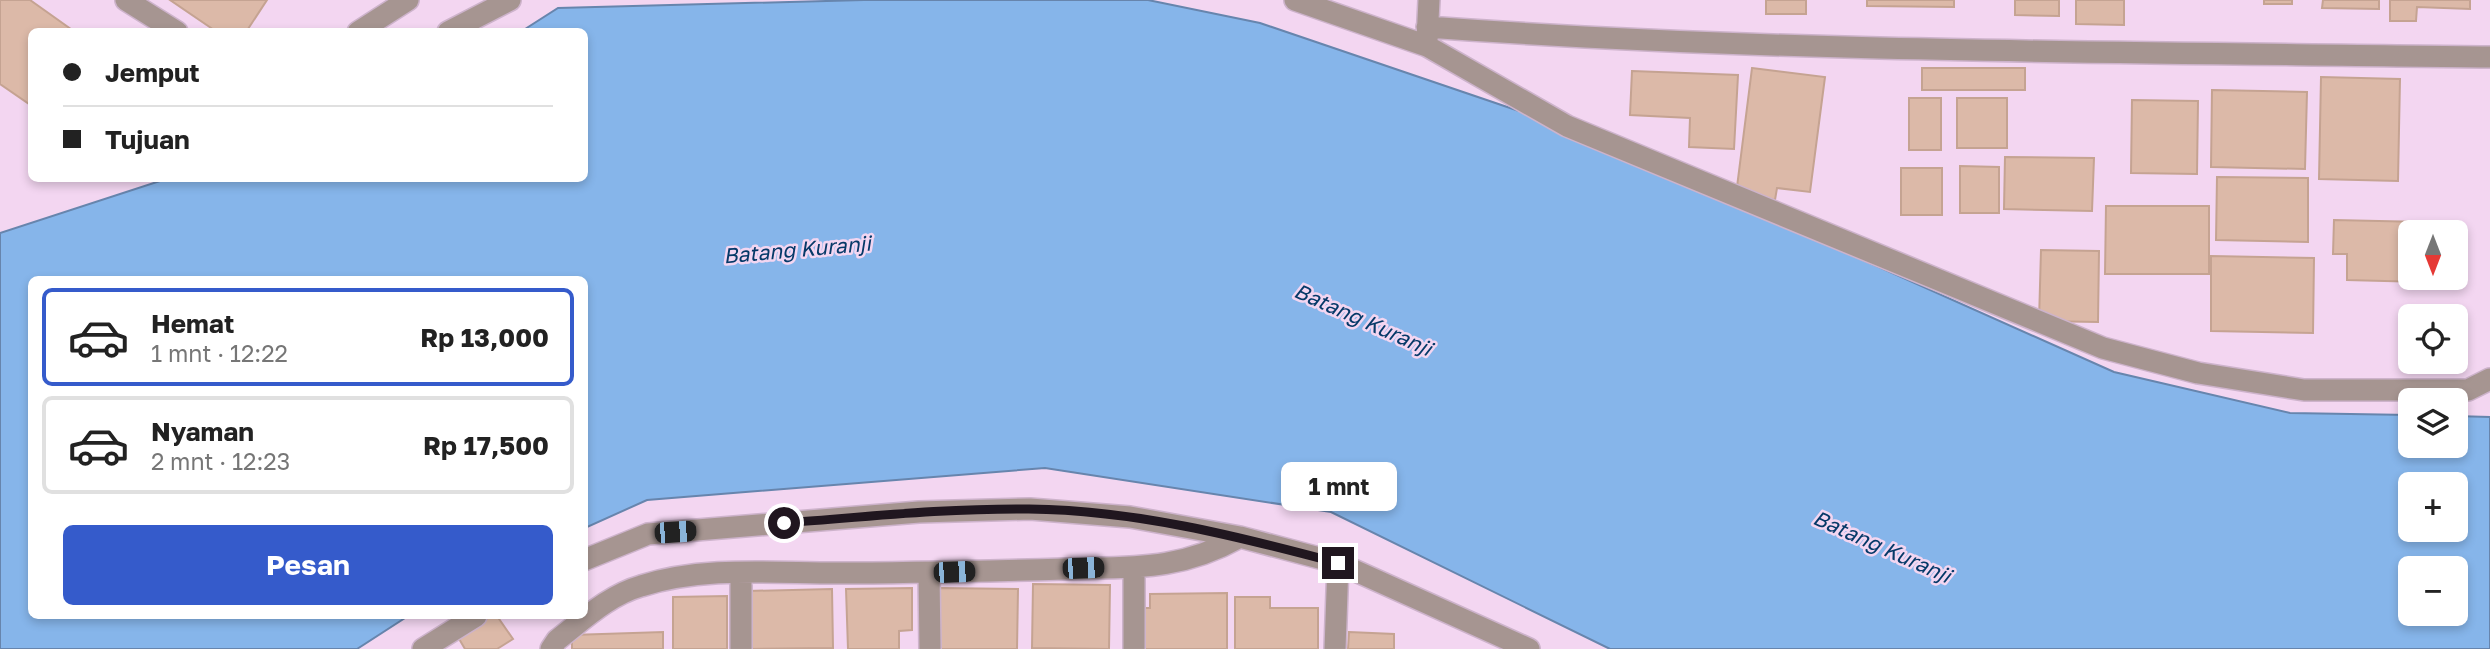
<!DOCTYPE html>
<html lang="id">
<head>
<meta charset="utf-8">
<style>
	:root { --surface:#fff; --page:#f6f6f6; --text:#222; --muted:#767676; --line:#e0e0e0; --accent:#355bcb }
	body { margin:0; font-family:"Golos Text",sans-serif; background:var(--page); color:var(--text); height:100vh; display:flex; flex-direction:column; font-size:26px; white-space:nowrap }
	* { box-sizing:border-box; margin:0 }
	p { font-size:23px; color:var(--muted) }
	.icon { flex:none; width:38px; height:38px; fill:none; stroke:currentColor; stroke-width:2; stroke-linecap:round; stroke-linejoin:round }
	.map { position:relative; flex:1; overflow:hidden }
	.side { position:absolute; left:28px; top:276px; width:560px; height:343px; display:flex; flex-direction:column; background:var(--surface); border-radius:10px; box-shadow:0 4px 10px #0003 }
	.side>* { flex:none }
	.hud { position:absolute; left:28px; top:28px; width:560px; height:154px; border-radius:10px; box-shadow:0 4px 10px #0003; display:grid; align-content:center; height:154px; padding:0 35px; background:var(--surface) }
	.needle { width:46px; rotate:180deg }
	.tools { position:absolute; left:2398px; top:220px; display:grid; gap:14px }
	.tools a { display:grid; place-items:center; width:70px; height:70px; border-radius:10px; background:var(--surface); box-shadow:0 4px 10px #0003; font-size:35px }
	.end { position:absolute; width:32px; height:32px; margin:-16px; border:9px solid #20161f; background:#fff; box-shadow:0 0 0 4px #fff }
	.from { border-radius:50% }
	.bubble { position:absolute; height:49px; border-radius:10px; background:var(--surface); box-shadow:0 4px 10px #0003; font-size:23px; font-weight:700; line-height:49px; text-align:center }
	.car { position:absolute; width:21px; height:42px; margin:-21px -10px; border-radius:9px; box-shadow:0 0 5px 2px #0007; background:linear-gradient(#222 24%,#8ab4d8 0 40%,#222 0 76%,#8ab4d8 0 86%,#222 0) }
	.hud b { display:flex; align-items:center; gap:24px; height:66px; font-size:26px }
	.hud b+b { border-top:2px solid var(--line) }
	.hud i { width:18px; height:18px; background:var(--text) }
	ul { padding:12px 0 0; list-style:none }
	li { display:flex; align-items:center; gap:21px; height:98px; margin:0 14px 10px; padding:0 21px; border:4px solid var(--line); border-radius:10px }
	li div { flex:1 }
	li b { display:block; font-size:26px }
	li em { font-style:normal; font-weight:700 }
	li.current { border-color:var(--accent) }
	li>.icon { width:63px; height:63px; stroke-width:1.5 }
	.action { display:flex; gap:14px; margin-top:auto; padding:14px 35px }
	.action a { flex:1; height:80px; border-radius:10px; background:var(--accent); color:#fff; font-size:28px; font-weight:700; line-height:80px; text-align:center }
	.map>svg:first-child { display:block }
	.water { fill:#86b5ea; stroke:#6785ad; stroke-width:2; fill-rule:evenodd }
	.building { fill:#dcb9a8; stroke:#c5a392; stroke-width:2 }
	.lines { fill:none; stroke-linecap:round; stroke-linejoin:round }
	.street-casing { stroke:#cdb3cb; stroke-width:24 }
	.street { stroke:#a69591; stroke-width:21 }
	.route { stroke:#20161f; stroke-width:9 }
	.labels { text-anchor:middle; stroke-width:5; stroke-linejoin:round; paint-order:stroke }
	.water-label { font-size:21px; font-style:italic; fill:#053968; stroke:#f3d6f1 }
</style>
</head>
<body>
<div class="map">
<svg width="2490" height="649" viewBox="0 0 2490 649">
	<rect width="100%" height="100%" fill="#f3d6f1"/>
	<path class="water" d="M864,0H1148L1260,23L1563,126L2114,372L2290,413L2410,415V446H2455V416L2490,417V649H1610L1331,512L1045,468L647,500L585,528L584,280H32V616H408L357,649H0V233L166,179L584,178V32L522,31L558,8ZM2410,485H2455V530H2410ZM2410,569H2455V614H2410Z"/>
	<path class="building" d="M0,0H30L75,32H32V106L0,84Z
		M170,0H267L246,32H217Z
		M1766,0H1806V14H1766Z
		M1867,0H1954V7L1867,6Z
		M2015,0H2059V16L2015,15Z
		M2076,0H2124V25L2076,24Z
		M2264,0H2292V4H2264Z
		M2323,0H2379V9L2322,8Z
		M2390,0H2470V9L2417,7L2416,21H2390Z
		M1752,68L1825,77L1810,192L1777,188L1775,200L1736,195Z
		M1922,68H2025V90H1922Z
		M1632,71L1738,75L1734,149L1689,147L1690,118L1630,115Z
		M2321,77L2400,79L2398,181L2319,179Z
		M2212,90L2307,92L2305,169L2211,167Z
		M1909,98H1941V150H1909Z
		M1957,98H2007V148H1957Z
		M2132,100L2198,101L2197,174L2131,173Z
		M2005,157L2094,158L2092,211L2004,209Z
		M1960,166L1999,167V213H1960Z
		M1901,168H1942V215H1901Z
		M2217,177L2308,178V242L2216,240Z
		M2106,206H2209V274H2105Z
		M2334,220L2423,222V233H2410V278H2422V282L2347,280V254H2333Z
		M2041,250L2099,251L2098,322L2039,321Z
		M2211,256L2314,258L2313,333L2211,331Z
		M1033,584L1110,585L1109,649L1032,648Z
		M912,588V630L899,631V649H848L846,589Z
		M940,588L1018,589L1017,649H939Z
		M832,589L833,648L750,649L748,591Z
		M1227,593V649H1140V608H1150V594Z
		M727,596V649H673V597Z
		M1235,597H1270V608H1318V649H1235Z
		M491,616H497L513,639L497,649H465L458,637Z
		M663,632V649H572V635Z
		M1349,632L1394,634V649H1348Z"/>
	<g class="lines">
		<g class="street-casing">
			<path id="street" d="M126,0L177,32
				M1295,0L1427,46L1567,126L2103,348L2198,373L2304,390H2468L2490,379
				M1427,27C1781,53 2136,52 2490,57
				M358,32L408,0
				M448,32L510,0
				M1427,40L1429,0
				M584,560L648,534L919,512L1030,509L1130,517L1240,537L1338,563L1529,649
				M929,573L930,649
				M423,649L476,616
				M551,649L557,640C583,620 609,595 641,586C703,566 773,573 837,573C913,573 989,571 1065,569C1133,567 1179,571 1240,537
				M741,649V573
				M1134,649V567
				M1335,649L1338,563"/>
		</g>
		<use href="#street" class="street"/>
	</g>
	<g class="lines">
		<path class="route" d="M784,523C865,517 947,508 1029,509C1134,510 1237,536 1338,563"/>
	</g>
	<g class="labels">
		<g class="water-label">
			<text transform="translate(797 250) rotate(-5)" y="7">Batang Kuranji</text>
			<text transform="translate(1363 320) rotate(24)" y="7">Batang Kuranji</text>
			<text transform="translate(1882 547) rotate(24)" y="7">Batang Kuranji</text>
		</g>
	</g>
</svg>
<div class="tools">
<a><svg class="needle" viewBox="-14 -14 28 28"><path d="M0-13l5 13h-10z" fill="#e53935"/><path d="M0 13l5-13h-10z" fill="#767676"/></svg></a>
<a><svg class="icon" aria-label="locate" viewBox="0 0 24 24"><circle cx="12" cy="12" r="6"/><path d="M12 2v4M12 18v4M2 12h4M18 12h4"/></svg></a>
<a><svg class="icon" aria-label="layers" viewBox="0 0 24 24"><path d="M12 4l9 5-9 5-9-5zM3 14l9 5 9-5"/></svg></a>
<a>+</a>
<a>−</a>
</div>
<i class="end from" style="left:784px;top:523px"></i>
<i class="end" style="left:1338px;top:563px"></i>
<div class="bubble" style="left:1281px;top:462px;width:116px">1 mnt</div>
<i class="car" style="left:675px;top:532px;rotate:86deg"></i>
<i class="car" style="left:1083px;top:568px;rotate:88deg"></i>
<i class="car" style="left:954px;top:572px;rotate:88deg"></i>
<div class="hud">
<b><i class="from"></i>Jemput</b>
<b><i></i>Tujuan</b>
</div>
<section class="side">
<ul>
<li class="current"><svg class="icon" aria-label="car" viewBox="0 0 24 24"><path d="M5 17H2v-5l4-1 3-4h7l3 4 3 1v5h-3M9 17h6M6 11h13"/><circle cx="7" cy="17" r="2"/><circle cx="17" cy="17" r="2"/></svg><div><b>Hemat</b><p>1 mnt · 12:22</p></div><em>Rp 13,000</em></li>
<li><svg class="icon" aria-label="car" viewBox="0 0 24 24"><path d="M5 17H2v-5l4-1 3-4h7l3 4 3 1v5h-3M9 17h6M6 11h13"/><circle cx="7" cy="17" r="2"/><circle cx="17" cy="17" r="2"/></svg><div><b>Nyaman</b><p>2 mnt · 12:23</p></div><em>Rp 17,500</em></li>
</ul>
<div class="action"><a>Pesan</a></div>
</section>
</div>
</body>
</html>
